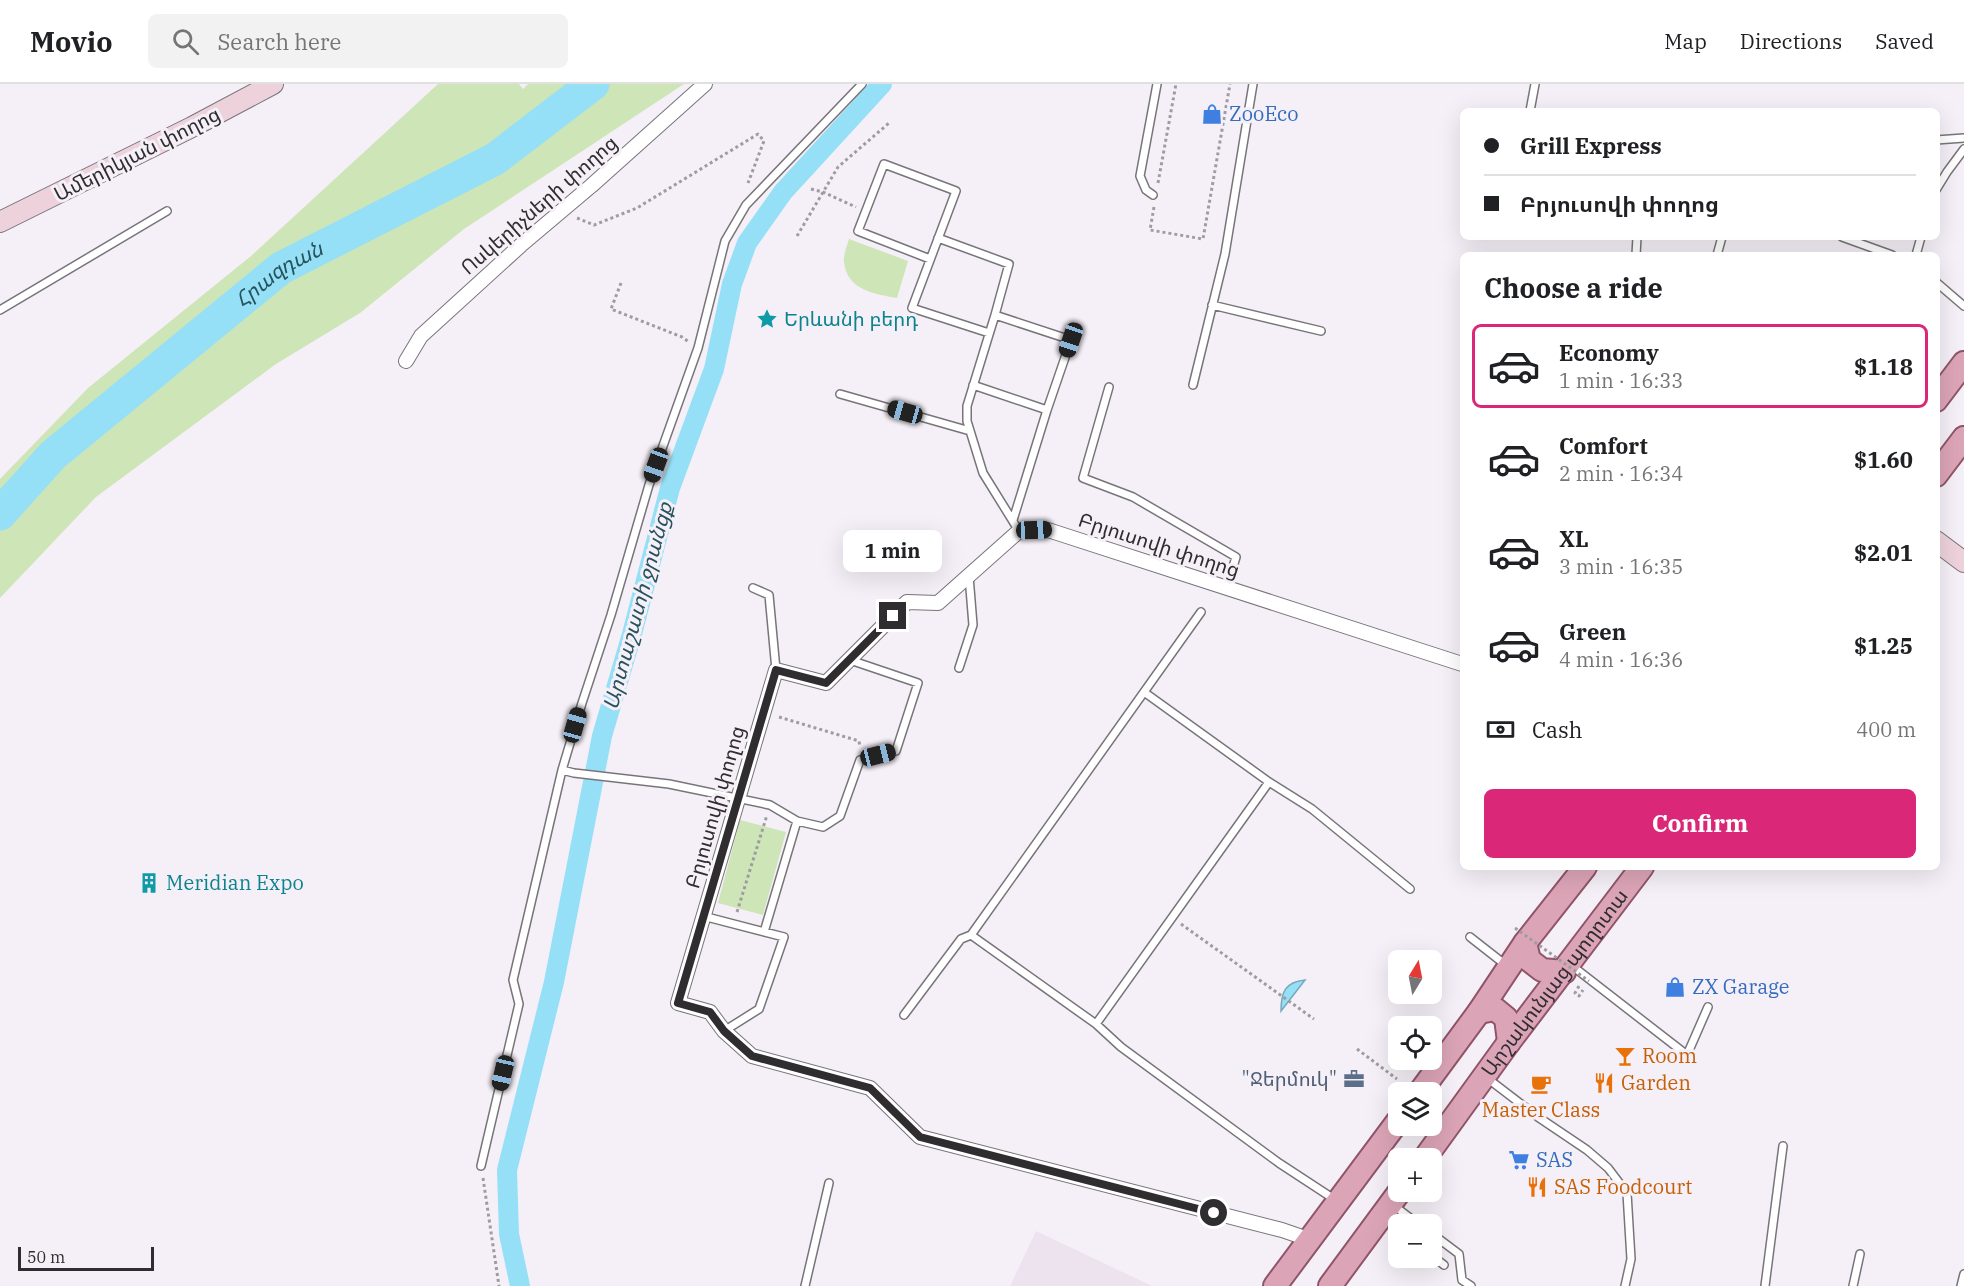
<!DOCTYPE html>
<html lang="en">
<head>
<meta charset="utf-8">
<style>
	:root { --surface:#fff; --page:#f2f2f2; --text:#202124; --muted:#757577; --line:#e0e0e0; --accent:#db2777 }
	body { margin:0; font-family:"IBM Plex Serif","Noto Sans Armenian",serif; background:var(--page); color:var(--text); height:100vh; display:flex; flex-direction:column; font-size:22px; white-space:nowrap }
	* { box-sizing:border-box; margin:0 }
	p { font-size:20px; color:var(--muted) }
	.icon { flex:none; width:33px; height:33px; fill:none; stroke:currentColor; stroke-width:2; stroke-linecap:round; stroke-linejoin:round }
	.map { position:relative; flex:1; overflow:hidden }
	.sheet { position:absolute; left:1460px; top:168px; width:480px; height:618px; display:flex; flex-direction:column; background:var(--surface); border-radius:9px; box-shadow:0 6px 24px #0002 }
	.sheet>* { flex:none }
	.top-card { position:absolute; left:1460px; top:24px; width:480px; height:132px; border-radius:9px; box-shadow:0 6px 24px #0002; display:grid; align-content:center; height:132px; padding:0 24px; background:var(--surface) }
	.needle { width:39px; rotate:10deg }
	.fabs { position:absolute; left:1388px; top:866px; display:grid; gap:12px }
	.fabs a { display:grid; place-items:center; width:54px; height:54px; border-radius:9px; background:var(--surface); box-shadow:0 6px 24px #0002; font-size:30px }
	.scale { position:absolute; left:18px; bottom:15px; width:136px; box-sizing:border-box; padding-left:6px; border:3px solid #2f2d30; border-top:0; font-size:16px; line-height:21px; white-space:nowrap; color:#2f2d30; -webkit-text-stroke:4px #f5f0f7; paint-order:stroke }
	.end { position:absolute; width:27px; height:27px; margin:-14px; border:8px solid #2f2d30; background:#fff; box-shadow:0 0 0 3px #fff }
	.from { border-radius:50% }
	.bubble { position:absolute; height:42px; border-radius:9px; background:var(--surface); box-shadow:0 6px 24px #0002; font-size:20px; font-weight:700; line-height:42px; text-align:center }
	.car { position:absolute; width:18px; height:36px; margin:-18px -9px; border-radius:8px; box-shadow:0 0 4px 2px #0007; background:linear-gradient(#222 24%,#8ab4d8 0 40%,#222 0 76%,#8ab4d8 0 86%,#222 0) }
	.top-card b { display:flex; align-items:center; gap:21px; height:57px; font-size:22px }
	.top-card b+b { border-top:2px solid var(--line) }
	.top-card i { width:15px; height:15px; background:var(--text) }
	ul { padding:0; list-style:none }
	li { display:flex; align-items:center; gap:18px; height:84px; margin:0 12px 9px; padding:0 12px; border:3px solid transparent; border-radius:9px }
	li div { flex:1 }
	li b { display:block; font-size:22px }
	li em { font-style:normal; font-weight:700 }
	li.on { border-color:var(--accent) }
	li>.icon { width:54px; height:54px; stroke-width:1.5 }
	h2 { padding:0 24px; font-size:27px; line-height:72px }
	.pay { display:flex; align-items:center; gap:15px; height:66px; padding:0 24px; font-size:22px }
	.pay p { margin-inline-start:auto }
	.action { display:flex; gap:12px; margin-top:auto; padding:12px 24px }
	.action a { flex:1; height:69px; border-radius:9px; background:var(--accent); color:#fff; font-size:24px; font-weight:700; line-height:69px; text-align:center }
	header { display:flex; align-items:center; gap:36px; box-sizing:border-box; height:84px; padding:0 30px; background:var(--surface); border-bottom:2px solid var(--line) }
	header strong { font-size:28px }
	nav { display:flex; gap:33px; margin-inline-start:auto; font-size:21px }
	.search { width:420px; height:54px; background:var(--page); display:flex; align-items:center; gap:15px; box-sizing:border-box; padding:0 21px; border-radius:9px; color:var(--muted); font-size:22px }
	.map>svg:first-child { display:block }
	.built { fill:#ede3ef }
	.green { fill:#cee5b8 }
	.water { fill:#95e0f6; stroke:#76aabb; stroke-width:1.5 }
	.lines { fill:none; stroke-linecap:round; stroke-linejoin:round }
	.canal { stroke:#95e0f6; stroke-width:20 }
	.river { stroke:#95e0f6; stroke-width:33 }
	.lane-casing { stroke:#79747a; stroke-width:10 }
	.street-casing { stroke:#79747a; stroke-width:16 }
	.secondary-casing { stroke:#79747a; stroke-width:22 }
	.primary-casing { stroke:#905469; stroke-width:26 }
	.path { stroke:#9f9ca1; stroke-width:3; stroke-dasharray:3 3; stroke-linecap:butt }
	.lane { stroke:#fff; stroke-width:7 }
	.street { stroke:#fff; stroke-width:14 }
	.secondary { stroke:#eed2db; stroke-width:20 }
	.primary { stroke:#dca5b7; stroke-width:22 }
	.path-bridge { stroke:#9f9ca1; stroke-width:3; stroke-dasharray:3 3; stroke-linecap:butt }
	.route { stroke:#2f2d30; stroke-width:8 }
	.labels { text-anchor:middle; stroke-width:6; stroke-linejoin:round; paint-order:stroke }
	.shop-label { font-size:20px; fill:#366cbe; stroke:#f5f0f7; text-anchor:start }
	.street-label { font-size:20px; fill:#2f2d30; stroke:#f5f0f7 }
	.culture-label { font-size:20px; fill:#0d838f; stroke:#f5f0f7; text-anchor:start }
	.food-label { font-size:20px; fill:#c56008; stroke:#f5f0f7; text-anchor:start }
	.service-label { font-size:20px; fill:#4e5e75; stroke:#f5f0f7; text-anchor:end }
	.water-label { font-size:21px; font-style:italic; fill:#27535f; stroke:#f5f0f7 }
</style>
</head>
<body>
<header>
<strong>Movio</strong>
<div class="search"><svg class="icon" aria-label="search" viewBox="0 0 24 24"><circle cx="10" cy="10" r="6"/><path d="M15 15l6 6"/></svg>Search here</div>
<nav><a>Map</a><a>Directions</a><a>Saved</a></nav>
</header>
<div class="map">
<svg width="1964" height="1202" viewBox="0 0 1964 1202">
	<rect width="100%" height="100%" fill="#f5f0f7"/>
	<path class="built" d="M1036,1147L1152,1202H1010Z"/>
	<path class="green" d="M438,0H519L523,5L528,0H684L464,145L360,229L276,280L96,413L0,514V395L88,304L251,172Z
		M849,155L908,177L897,214C874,210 847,206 844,178C843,171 847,162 849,155Z
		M740,736L786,748L763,831L718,819Z"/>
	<path class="water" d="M1305,896L1281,927C1281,908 1285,898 1305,896Z"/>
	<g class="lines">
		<path class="canal" d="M520,1202L509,1150L507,1086L554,898L602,652L632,550L670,404L714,285L732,200L747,159L783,108L882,0"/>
		<path class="river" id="s1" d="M0,430L53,371L281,184L495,75L593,0"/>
		<g class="lane-casing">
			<path id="lane" d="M1530,27L1535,0
				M1936,56L1964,54
				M1936,106L1947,88L1964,65
				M1153,111L1146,106L1140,92L1157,0
				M1842,153L1892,171
				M938,154L1009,180L995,231
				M1636,171L1637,153
				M1717,171L1722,153
				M1916,171L1921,153
				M930,175L858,147L884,80L956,107L912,224L989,249
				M1936,198L1964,222
				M1212,221L1321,247
				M0,226L167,127
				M973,301L1047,326
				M1193,301L1225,170L1253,0
				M1109,303L1083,394L1133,413L1236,473L1227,503
				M840,310L970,347
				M1013,436L1047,326L1071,256L995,231L967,322V337L983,389L1019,447
				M753,504L769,511L776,586
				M959,584L973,541L969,492
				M1144,608L1269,698L1312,725L1410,805
				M562,686L574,689L669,700L770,721L797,737L823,743L840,732L860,676L896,667L918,599L850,576
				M703,832L784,853L759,925L724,947
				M764,848L797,737
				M971,851L1096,940L1121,963L1279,1079L1334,1115
				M1470,853L1507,882
				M1571,881L1687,971L1708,923
				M904,931L961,855L971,851L1201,528
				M1096,940L1269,698
				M1487,994L1538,1033L1587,1066L1608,1084L1627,1109L1631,1175L1625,1202
				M481,1082L519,920L513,896L562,686L582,619L611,531L649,401L698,264L725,157L746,121L862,0
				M1393,1121L1418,1140
				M1383,1134L1398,1145
				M1431,1149L1459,1170L1462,1196L1471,1202
				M1431,1171L1444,1181
				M805,1202L829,1099
				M1765,1202L1783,1062
				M1853,1202L1860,1170
				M1961,1202L1964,1190"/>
		</g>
		<g class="street-casing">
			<path id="street" d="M406,277L421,252L521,161L591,102L705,0
				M1311,1156L1282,1146L920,1053L870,1004L752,972L724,947L710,928L678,919L776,586L826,599L907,518L938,519L1019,447L1048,446L1462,580"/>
		</g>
		<g class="secondary-casing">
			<path id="secondary" d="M0,138L192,43L273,0
				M1936,457L1964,478"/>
		</g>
		<g class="primary-casing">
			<g id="primary">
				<path d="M1936,316L1964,279"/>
				<path d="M1936,391L1964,354"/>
				<path d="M1525,859L1529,876L1542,886L1564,888"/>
				<path d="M1479,928L1495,925L1506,934L1509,958"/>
				<path d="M1420,1008L1479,928L1525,859L1585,783"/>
				<path id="s2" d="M1425,1074L1509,958L1642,783"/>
				<path d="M1275,1202L1398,1037"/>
				<path d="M1330,1202L1400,1107"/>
			</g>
		</g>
		<path class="path" d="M1158,99L1176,0
			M811,105L823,108L856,123
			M1154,123L1150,146L1203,155L1230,0
			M577,134L594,141L637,124L758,50L764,57L748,99
			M797,152L838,83L889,39
			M621,199L611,225L682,253L689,258
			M779,633L859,657L860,663
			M737,828L767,731
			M1181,840L1314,935
			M1579,902L1575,909L1579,912L1583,906
			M1357,965L1397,995
			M483,1094L499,1202"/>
		<use href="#lane" class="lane"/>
		<use href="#street" class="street"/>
		<use href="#secondary" class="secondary"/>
		<use href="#primary" class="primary"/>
		<path class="path-bridge" d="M1515,844L1589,897"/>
	</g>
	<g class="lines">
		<path class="route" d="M893,532L826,599L776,586L678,919L710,928L724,947L752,972L870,1004L920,1053L1214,1129"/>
	</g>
	<defs>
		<g id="shop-bare" transform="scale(1.62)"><path d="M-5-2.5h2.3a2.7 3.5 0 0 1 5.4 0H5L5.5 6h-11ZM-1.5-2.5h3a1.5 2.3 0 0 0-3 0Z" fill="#3f7fe0" stroke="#f5f0f7" stroke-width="2.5" paint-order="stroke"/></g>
		<g id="sight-bare" transform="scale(1.62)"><path d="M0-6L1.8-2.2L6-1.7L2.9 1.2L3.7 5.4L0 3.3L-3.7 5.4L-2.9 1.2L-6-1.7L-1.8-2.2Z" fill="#0f9aa8" stroke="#f5f0f7" stroke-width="2.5" paint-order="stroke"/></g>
		<g id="building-bare" transform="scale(1.62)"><path d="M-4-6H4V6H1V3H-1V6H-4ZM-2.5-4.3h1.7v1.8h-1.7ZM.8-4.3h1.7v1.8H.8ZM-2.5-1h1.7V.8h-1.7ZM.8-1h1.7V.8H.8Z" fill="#0f9aa8" stroke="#f5f0f7" stroke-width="2.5" paint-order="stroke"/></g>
		<g id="bar-bare" transform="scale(1.62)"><path d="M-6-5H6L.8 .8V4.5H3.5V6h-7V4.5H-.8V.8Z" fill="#e8710a" stroke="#f5f0f7" stroke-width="2.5" paint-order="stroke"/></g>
		<g id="office-bare" transform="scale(1.62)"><path d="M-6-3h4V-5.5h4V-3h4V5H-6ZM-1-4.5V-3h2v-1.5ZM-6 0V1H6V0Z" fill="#5c6f8a" stroke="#f5f0f7" stroke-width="2.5" paint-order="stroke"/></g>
		<g id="restaurant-bare" transform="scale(1.62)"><path d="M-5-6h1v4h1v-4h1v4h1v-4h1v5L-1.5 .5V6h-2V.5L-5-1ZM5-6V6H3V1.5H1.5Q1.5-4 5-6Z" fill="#e8710a" stroke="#f5f0f7" stroke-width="2.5" paint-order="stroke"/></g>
		<g id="cafe-bare" transform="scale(1.62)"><path d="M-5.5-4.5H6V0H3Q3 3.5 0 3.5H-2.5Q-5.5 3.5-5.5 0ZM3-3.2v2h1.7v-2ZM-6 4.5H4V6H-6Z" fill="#e8710a" stroke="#f5f0f7" stroke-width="2.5" paint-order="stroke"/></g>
		<g id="supermarket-bare" transform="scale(1.62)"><path d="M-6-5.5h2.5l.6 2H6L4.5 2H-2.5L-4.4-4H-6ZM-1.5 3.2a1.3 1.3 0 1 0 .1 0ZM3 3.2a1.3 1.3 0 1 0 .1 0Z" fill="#3f7fe0" stroke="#f5f0f7" stroke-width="2.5" paint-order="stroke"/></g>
	</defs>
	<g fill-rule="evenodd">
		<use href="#shop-bare" x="1212" y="30"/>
		<use href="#sight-bare" x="767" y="235"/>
		<use href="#building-bare" x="149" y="799"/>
		<use href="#shop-bare" x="1675" y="903"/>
		<use href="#bar-bare" x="1625" y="972"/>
		<use href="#office-bare" x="1354" y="995"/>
		<use href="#restaurant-bare" x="1604" y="999"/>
		<use href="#cafe-bare" x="1541" y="1000"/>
		<use href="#supermarket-bare" x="1519" y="1076"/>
		<use href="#restaurant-bare" x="1537" y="1103"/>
	</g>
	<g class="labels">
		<g class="shop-label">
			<text x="1229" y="37">ZooEco</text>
			<text x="1692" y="910">ZX Garage</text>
			<text x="1536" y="1083">SAS</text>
		</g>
		<g class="street-label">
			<text transform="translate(137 70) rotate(-27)" y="7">Ամերիկյան փողոց</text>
			<text transform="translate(539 121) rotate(-41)" y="7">Ոսկերիչների փողոց</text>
			<text transform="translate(1159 461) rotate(18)" y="7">Բրյուսովի փողոց</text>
			<text transform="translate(715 723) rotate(-74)" y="7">Բրյուսովի փողոց</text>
			<text dy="7" stroke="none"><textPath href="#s2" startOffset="218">Արշակունյաց պողոտա</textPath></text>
		</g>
		<g class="culture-label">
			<text x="784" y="242">Երևանի բերդ</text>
			<text x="166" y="806">Meridian Expo</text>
		</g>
		<g class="food-label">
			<text x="1642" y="979">Room</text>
			<text x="1621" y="1006">Garden</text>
			<text x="1541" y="1033" text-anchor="middle">Master Class</text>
			<text x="1554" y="1110">SAS Foodcourt</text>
		</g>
		<g class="service-label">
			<text x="1337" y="1002">"Ջերմուկ"</text>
		</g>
		<g class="water-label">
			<text dy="7" stroke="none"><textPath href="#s1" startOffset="369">Հրազդան</textPath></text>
			<text transform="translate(638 522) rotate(-75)" y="7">Արտաշատի ջրանցք</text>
		</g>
	</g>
</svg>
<div class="fabs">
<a><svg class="needle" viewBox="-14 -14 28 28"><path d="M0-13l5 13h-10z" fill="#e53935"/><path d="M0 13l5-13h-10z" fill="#757577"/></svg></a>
<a><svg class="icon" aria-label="locate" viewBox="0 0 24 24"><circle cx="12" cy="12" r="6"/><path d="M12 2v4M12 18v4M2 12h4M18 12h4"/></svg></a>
<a><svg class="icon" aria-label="layers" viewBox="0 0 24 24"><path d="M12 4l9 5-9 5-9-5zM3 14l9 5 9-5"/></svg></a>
<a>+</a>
<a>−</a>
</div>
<div class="scale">50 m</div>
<i class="end from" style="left:1214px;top:1129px"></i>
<i class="end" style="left:893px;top:532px"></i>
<div class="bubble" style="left:843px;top:446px;width:99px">1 min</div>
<i class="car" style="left:1071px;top:256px;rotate:199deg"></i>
<i class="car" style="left:905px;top:328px;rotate:286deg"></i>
<i class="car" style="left:656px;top:381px;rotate:200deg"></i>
<i class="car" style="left:1034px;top:446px;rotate:88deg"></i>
<i class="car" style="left:575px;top:641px;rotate:16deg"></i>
<i class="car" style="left:878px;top:671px;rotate:76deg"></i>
<i class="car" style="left:503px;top:989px;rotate:193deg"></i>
<div class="top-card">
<b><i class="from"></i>Grill Express</b>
<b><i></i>Բրյուսովի փողոց</b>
</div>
<section class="sheet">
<h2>Choose a ride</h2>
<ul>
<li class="on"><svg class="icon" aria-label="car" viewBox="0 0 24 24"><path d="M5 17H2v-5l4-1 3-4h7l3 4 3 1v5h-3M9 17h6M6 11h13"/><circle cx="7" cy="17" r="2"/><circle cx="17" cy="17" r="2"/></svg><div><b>Economy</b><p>1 min · 16:33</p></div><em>$1.18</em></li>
<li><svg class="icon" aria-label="car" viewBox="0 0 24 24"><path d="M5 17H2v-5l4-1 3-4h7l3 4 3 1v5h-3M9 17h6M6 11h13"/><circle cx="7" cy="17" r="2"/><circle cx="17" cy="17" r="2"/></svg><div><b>Comfort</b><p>2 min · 16:34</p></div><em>$1.60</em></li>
<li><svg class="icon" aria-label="car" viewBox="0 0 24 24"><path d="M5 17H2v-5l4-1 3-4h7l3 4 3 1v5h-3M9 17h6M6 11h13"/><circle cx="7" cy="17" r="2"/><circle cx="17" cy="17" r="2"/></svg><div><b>XL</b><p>3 min · 16:35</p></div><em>$2.01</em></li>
<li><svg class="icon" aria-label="car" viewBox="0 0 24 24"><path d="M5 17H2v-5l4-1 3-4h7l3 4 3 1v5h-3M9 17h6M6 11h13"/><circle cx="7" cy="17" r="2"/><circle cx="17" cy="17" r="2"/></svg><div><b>Green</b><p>4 min · 16:36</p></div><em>$1.25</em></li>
</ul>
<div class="pay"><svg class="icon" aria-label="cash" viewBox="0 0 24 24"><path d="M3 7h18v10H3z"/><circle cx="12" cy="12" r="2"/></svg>Cash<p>400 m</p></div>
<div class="action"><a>Confirm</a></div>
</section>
</div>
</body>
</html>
